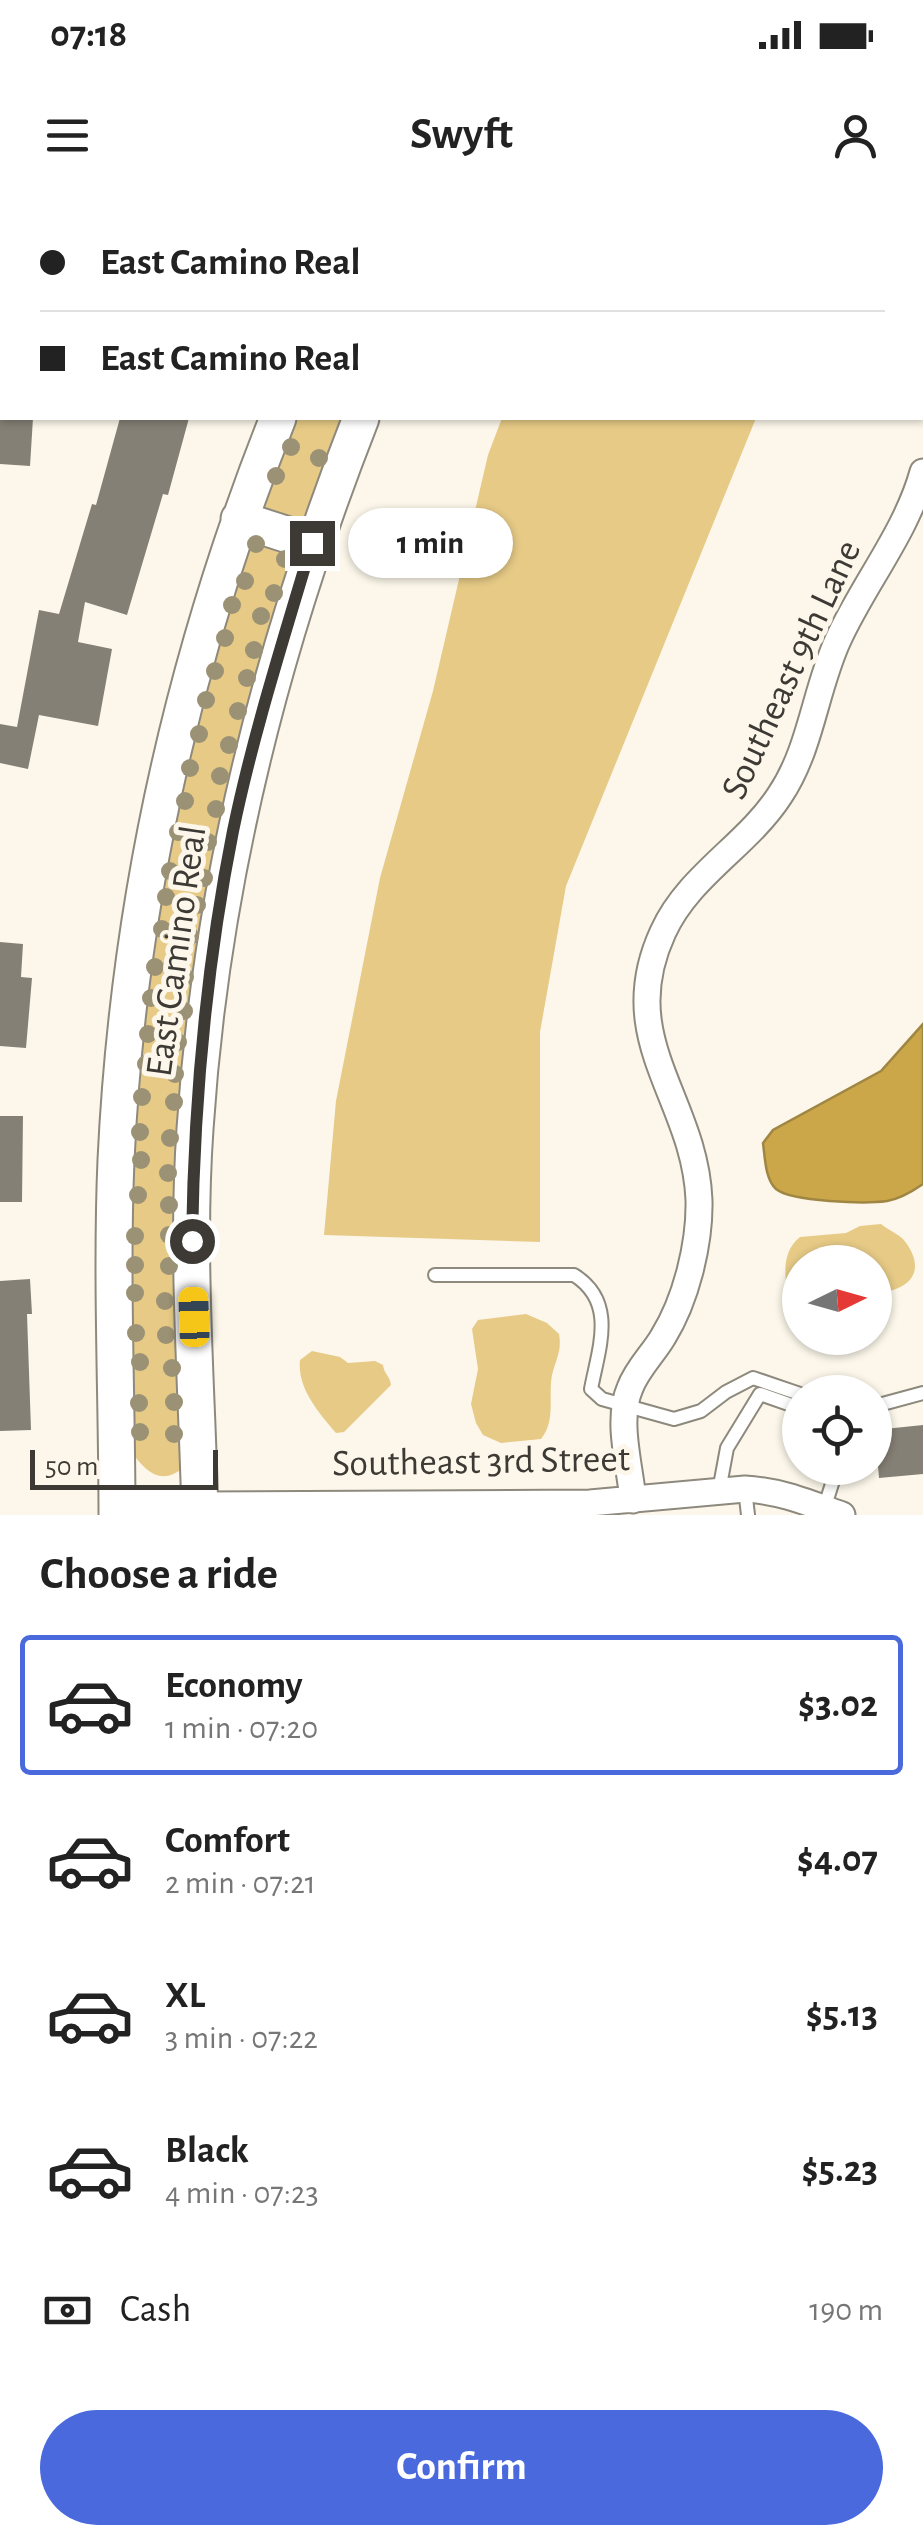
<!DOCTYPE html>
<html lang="en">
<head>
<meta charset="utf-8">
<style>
	:root { --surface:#fff; --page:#f2f2f2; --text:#222; --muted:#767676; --line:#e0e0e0; --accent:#4969dd }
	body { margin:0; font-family:"Alegreya Sans",sans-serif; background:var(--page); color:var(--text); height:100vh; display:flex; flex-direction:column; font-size:38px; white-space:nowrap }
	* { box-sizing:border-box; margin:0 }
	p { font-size:32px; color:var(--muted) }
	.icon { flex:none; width:55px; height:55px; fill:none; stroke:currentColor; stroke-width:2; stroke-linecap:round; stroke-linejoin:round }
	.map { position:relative; height:1315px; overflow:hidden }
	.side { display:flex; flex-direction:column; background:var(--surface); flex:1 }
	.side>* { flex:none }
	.top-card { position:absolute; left:0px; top:0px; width:925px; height:220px; box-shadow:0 2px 8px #0004; display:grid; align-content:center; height:220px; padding:0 40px; background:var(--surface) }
	.needle { width:65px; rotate:85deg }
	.buttons { position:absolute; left:782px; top:1045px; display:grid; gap:20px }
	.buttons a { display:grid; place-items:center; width:110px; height:110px; border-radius:50%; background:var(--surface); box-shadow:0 2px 8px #0004; font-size:50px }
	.scale { position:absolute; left:30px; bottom:25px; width:188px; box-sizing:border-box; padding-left:10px; border:5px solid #3d3a35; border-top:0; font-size:28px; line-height:35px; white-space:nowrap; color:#3d3a35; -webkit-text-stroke:8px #fcf7ea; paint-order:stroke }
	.end { position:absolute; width:45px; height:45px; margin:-22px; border:12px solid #3d3a35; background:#fff; box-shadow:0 0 0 5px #fff }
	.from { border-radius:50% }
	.bubble { position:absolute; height:70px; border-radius:35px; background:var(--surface); box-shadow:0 2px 8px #0004; font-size:32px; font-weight:700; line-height:70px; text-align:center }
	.car { position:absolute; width:30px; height:60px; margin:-30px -15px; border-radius:12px; box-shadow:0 0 8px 2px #0007; background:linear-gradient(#f5c518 24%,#345 0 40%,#f5c518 0 76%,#345 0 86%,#f5c518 0) }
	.top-card b { display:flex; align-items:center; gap:35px; height:95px; font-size:38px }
	.top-card b+b { border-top:2px solid var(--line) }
	.top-card i { width:25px; height:25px; background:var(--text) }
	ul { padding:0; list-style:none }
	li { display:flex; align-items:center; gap:30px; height:140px; margin:0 20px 15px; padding:0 20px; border:5px solid transparent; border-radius:10px }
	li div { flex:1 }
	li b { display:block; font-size:38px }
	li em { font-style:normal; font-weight:700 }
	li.on { border-color:var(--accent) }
	li>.icon { width:90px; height:90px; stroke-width:1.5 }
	h2 { padding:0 40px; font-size:45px; line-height:120px }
	.pay { display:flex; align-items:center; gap:25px; height:110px; padding:0 40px; font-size:38px }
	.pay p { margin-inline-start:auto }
	.primary-button { display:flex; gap:20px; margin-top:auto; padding:20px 40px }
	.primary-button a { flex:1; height:115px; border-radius:60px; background:var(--accent); color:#fff; font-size:40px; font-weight:700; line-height:115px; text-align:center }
	.status { display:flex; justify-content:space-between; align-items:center; height:70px; padding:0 50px; background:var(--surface); direction:ltr }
	.status svg { height:28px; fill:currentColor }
	header { display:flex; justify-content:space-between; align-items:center; height:130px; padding:0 40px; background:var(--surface); font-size:45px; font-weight:700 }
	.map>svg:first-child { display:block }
	.green { fill:#e6ca86 }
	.water { fill:#cba749; stroke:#a08643; stroke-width:2.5 }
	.building { fill:#858075 }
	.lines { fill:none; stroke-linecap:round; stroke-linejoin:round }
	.lane-casing { stroke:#8d897d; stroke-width:16 }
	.street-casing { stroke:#8d897d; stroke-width:29 }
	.secondary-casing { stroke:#8d897d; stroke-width:39 }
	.lane { stroke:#fff; stroke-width:12 }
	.street { stroke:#fff; stroke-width:25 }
	.secondary { stroke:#fff; stroke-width:35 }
	.tree { fill:#9b9175 }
	.route { stroke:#3d3a35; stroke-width:12 }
	.labels { text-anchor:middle; stroke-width:10; stroke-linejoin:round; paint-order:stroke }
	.street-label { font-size:38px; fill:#3d3a35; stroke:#fcf7ea }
</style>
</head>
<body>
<div class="status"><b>07:18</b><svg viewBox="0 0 49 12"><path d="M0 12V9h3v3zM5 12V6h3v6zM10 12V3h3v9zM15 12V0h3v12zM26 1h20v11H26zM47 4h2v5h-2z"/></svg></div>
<header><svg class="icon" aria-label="menu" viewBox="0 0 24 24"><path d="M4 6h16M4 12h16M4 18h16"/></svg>Swyft<svg class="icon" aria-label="person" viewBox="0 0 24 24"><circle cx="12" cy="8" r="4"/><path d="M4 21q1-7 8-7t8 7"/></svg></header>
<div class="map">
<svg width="923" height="1315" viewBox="0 0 923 1315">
	<rect width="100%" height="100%" fill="#fcf7ea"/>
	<path class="green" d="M294,218H347L308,316L302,324L259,308Z
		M502,218H756L566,686L540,832V1042L324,1035L336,901L380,678L433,491L488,255Z
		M258,335L295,356L231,578L184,1267C161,1287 145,1271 131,1251L129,1001L137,870L165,660L195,520L250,340Z
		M881,1024C887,1029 898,1034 903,1039C922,1062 919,1083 890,1091L876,1126L875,1062H800V1091L786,1081C784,1065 786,1048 800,1037L846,1033L860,1026Z
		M526,1114L547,1123L559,1134C562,1151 556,1159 552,1175C548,1197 556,1221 541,1239L501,1243L483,1235L476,1223L471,1204L478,1169L472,1129L478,1120Z
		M312,1151L340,1157L348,1163L375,1161L383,1165C384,1174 390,1176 391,1185L344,1232L336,1233C319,1213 297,1188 300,1160Z"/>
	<path class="water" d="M923,824V984C913,991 899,999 887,1001C866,1004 792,1002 776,989C765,979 765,957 763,943L773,930L881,871Z"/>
	<path class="building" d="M0,218H33L30,266L0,264Z
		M120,218H189L168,295L163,294L127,415L85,402L78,442L112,449L98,526L39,515L28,569L0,563V524L17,527L39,410L59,414L92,304L96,305Z
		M0,742L23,744L21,777L32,778L26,848L0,846Z
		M0,916H23L22,1002H0Z
		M30,1079L32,1114H27L31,1230L0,1231V1081Z
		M923,1225V1274L879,1278L875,1230Z"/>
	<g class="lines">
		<g class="lane-casing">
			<path id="lane" d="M5,2L10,0
				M435,1075H574C617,1102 599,1147 591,1189L602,1199L674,1219L701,1211L726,1192L753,1178L800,1194
				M875,1206L923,1193
				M745,1289L748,1315
				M719,1291L727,1248L760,1194L800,1208
				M824,1309L837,1268"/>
		</g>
		<g class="street-casing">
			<path id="street" d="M922,28H923
				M922,103L923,104
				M633,1300C630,1266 616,1220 630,1188C637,1169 653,1154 663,1137C686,1100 700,1044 699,1000C695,898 613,840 663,732C689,675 747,646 780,595C811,549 815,490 838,440C864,383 906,333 923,272
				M200,1305L590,1303L745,1289C781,1291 809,1303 842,1315"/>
		</g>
		<g class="secondary-casing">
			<path id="secondary" d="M357,2L358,0
				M439,2L440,0
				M239,319L313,343
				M117,1307L200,1305
				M117,1315C117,1197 111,1078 116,960C128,705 184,454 278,218
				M200,1315C197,1187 186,1057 195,929C211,683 271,447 361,218"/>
		</g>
		<use href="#lane" class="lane"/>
		<use href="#street" class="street"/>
		<use href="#secondary" class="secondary"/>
	</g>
	<g class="tree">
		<circle cx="291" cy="247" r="9"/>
		<circle cx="319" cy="258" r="9"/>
		<circle cx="276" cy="276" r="9"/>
		<circle cx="256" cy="344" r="9"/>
		<circle cx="285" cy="359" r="9"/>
		<circle cx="245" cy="381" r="9"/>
		<circle cx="274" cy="393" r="9"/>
		<circle cx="232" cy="405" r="9"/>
		<circle cx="261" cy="416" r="9"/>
		<circle cx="225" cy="438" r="9"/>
		<circle cx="254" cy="450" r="9"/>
		<circle cx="215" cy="471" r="9"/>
		<circle cx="247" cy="478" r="9"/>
		<circle cx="206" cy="500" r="9"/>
		<circle cx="238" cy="511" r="9"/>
		<circle cx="199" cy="534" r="9"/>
		<circle cx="229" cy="545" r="9"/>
		<circle cx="190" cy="568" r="9"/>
		<circle cx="220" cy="576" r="9"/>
		<circle cx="185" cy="601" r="9"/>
		<circle cx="216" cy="609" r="9"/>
		<circle cx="178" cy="632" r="9"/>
		<circle cx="208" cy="642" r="9"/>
		<circle cx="170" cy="671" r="9"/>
		<circle cx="204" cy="678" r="9"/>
		<circle cx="166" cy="697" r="9"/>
		<circle cx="197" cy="705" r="9"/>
		<circle cx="162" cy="729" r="9"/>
		<circle cx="190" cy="736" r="9"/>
		<circle cx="155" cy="767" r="9"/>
		<circle cx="185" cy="777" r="9"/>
		<circle cx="151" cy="798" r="9"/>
		<circle cx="184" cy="811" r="9"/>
		<circle cx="148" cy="834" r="9"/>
		<circle cx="178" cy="842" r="9"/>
		<circle cx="146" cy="864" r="9"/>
		<circle cx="175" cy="874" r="9"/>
		<circle cx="142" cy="897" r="9"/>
		<circle cx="174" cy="902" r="9"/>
		<circle cx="140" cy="932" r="9"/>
		<circle cx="170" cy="938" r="9"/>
		<circle cx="141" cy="960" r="9"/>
		<circle cx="168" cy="973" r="9"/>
		<circle cx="138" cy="995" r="9"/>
		<circle cx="169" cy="1005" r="9"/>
		<circle cx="169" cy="1035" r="9"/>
		<circle cx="135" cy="1036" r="9"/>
		<circle cx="135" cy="1065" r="9"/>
		<circle cx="169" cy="1066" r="9"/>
		<circle cx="135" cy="1093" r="9"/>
		<circle cx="165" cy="1101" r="9"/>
		<circle cx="136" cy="1133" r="9"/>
		<circle cx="166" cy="1135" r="9"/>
		<circle cx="140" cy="1162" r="9"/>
		<circle cx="172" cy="1168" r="9"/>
		<circle cx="174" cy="1202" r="9"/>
		<circle cx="139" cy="1203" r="9"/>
		<circle cx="140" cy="1232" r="9"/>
		<circle cx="174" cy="1234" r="9"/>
	</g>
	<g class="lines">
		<path class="route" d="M192,1041C194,903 206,766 233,631C253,534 284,438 312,343"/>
	</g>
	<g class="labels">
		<g class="street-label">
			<text transform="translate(790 469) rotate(-65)" y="13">Southeast 9th Lane</text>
			<text transform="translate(175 751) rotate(-82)" y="13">East Camino Real</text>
			<text transform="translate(481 1260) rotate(-1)" y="13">Southeast 3rd Street</text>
		</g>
	</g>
</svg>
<div class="buttons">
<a><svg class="needle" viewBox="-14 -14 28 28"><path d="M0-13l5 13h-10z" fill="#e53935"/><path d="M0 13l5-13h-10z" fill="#767676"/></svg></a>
<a><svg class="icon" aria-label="locate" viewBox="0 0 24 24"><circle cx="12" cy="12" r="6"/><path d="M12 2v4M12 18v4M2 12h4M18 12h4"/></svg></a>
</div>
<div class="scale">50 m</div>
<i class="end from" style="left:192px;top:1041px"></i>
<i class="end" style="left:312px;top:343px"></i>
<div class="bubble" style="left:348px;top:308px;width:165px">1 min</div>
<i class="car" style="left:194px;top:1117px;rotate:358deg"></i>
<div class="top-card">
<b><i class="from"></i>East Camino Real</b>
<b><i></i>East Camino Real</b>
</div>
</div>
<section class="side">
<h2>Choose a ride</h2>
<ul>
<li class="on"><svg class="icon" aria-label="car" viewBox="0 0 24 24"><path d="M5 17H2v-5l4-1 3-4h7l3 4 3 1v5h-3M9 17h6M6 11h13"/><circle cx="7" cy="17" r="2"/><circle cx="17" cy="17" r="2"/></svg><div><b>Economy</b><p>1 min · 07:20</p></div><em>$3.02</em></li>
<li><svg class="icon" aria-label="car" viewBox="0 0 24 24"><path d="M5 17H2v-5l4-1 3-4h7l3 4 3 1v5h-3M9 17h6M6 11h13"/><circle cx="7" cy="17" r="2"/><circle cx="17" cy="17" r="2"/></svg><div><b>Comfort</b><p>2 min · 07:21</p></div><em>$4.07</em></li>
<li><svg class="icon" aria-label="car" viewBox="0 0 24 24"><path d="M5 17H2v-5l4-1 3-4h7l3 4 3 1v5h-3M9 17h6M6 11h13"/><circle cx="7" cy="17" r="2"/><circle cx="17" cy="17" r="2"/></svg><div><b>XL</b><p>3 min · 07:22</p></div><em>$5.13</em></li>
<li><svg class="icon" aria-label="car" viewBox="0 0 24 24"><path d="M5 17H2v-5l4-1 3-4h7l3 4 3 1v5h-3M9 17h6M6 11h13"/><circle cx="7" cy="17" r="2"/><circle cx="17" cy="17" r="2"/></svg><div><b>Black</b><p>4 min · 07:23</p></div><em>$5.23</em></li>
</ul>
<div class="pay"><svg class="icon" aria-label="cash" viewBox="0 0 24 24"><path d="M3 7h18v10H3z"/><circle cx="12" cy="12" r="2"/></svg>Cash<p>190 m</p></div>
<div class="primary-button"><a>Confirm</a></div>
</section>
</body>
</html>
